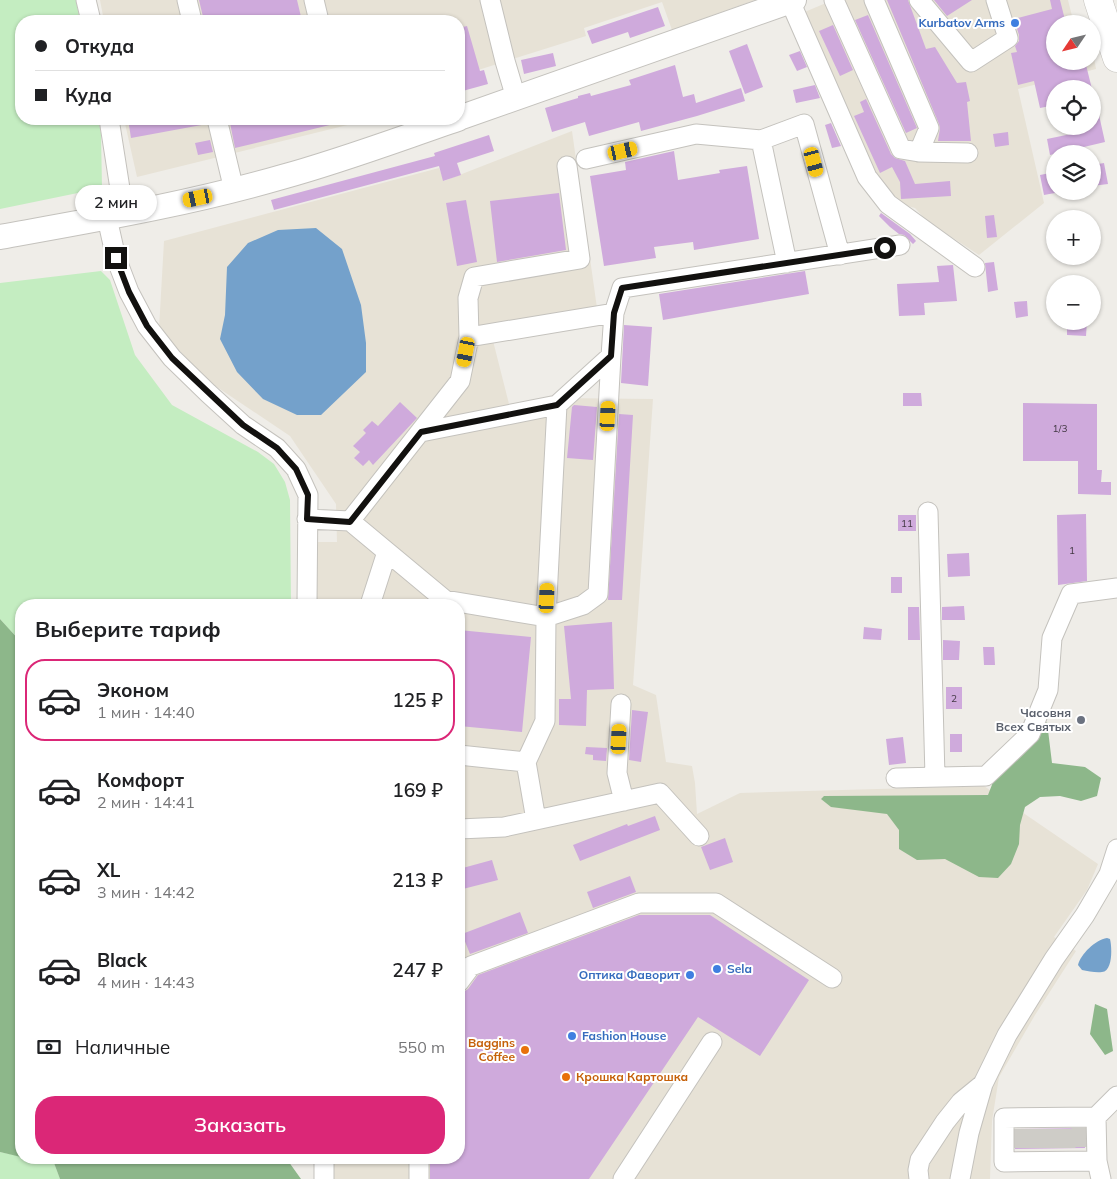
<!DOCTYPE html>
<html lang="ru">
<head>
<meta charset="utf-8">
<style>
	:root { --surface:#fff; --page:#f6f6f6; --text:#202124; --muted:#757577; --line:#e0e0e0; --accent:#db2777 }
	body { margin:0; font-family:Mulish,sans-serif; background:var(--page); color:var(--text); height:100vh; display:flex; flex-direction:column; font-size:19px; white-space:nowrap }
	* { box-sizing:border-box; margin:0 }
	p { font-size:16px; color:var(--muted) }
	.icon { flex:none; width:28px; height:28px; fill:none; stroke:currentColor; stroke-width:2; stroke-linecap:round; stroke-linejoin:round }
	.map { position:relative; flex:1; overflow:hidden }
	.details { position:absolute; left:15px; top:599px; width:450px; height:565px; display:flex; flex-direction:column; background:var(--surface); border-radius:20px; box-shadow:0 1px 4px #0004 }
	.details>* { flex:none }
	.banner { position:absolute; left:15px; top:15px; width:450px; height:110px; border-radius:20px; box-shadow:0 1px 4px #0004; display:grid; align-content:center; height:110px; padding:0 20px; background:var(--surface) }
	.needle { width:32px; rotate:235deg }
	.controls { position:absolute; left:1046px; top:15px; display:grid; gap:10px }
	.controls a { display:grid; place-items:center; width:55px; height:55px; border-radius:50%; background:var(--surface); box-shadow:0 1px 4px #0004; font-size:25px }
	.end { position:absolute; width:22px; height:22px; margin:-11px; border:6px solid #12110f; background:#fff; box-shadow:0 0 0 2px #fff }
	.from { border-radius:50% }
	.bubble { position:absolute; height:35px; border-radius:18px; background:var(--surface); box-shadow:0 1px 4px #0004; font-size:16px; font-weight:600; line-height:35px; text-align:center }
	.car { position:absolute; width:15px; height:30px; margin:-15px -8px; border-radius:6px; box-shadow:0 0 4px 1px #0007; background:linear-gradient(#f5c518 24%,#345 0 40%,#f5c518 0 76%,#345 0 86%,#f5c518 0) }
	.banner b { display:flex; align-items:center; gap:18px; height:48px; font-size:19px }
	.banner b+b { border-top:1px solid var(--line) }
	.banner i { width:12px; height:12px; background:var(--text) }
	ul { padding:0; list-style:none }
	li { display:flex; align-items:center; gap:15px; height:82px; margin:0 10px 8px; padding:0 10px; border:2px solid transparent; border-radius:20px }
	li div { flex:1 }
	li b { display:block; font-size:19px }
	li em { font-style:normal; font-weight:600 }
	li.active { border-color:var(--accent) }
	li>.icon { width:45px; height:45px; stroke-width:1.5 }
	h2 { padding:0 20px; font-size:22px; line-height:60px }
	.pay { display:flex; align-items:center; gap:12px; height:55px; padding:0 20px; font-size:19px }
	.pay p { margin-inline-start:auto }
	.cta { display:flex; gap:10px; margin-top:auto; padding:10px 20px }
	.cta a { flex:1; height:58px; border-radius:20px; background:var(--accent); color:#fff; font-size:20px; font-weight:600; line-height:58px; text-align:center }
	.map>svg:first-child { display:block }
	.built { fill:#e7e2d6 }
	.green { fill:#c4edc1 }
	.forest { fill:#8db78a }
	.water { fill:#74a1cb }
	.building { fill:#cfaadc }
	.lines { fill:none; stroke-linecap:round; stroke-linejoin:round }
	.minor-tunnel { stroke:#ceccc7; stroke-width:19; stroke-dasharray:19 9; stroke-linecap:butt }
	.minor-casing { stroke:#c4c2bd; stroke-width:21 }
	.major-casing { stroke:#c4c2bd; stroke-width:26 }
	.highway-casing { stroke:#c4c2bd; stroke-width:29 }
	.minor { stroke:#fff; stroke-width:19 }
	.major { stroke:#fff; stroke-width:24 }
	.highway { stroke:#fff; stroke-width:28 }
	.route { stroke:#12110f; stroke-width:6 }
	.shop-dot { fill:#3f7fe0; stroke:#fff; stroke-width:2 }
	.worship-dot { fill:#6b7280; stroke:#fff; stroke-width:2 }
	.food-dot { fill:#e8710a; stroke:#fff; stroke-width:2 }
	.labels { text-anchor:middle; stroke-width:4; stroke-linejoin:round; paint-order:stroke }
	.number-label { font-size:10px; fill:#413742 }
	.shop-label { font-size:12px; font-weight:bold; fill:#366cbe; stroke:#fff; text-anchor:end }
	.worship-label { font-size:12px; font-weight:bold; fill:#5b616d; stroke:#fff; text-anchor:end }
	.food-label { font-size:12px; font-weight:bold; fill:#c56008; stroke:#fff; text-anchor:end }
</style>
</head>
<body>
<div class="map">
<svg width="1117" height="1179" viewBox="0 0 1117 1179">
	<rect width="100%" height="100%" fill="#efede8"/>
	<path class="built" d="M100,0H755L672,30L662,2L584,28L586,36L459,76V21H104Z
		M833,0H1068L1074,24H1055V61H1092L1093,52L1096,69L1018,89L1044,203L979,255L927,221L915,208L900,204L875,181L800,14Z
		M124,119H372L137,177Z
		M572,131L597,308L489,325L509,404L558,398L653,399L633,685L656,695L666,762L692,766L695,783L697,814L740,793L984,786L1098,864L1087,890L1054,937L1076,951L1035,1015L999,1077L992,1121L990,1179H331V1158H459V605H317L316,542H337L336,504L290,436L208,381L159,329L164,241L439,168L444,181Z"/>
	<path class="green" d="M0,0H76L80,21H21V119H98L101,133L102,188L0,209Z
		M101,271L110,280L135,355L172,405L258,452L274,464L285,482L290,500L291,605H21V642L0,619V283Z
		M0,1152L54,1163L60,1179H0Z"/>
	<path class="forest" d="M0,619L21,642V1157L0,1152Z
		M1047,722L1052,763L1085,767L1101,778L1097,796L1081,801L1060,796L1040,797L1025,807L1020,825L1019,844L1011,864L998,878L979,877L945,859L917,860L899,849V830L887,814L831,807L821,799L824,796L988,795L995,777Z
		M1095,1004L1107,1009L1113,1051L1105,1055L1090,1034Z
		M26,1158H286L301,1179H60L54,1163Z"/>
	<path class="water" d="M316,228L342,249L361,305L366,343V372L321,415H297L263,399L237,372L220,339L225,315L227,267L248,243L278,230Z
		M1107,938L1110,939C1112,947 1113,971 1102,972C1096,973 1088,971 1082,970L1078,965C1081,954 1095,940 1107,938Z"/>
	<path class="building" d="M199,0H297L302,21H204Z
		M887,0H908L926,49L935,47L957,83L966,82L970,101L967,102L971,141H938L940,128L939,124Z
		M934,0H972L947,16Z
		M1050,0H1060L1066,24H1055V61H1085L1092,89H1055V105L1040,108L1034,81L1018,85L1011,53L1017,52L1015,46L1019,41V35L1014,19L1052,9Z
		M658,7L665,26L630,38L628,32L592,44L587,31Z
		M868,15L917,128L906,133L855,20Z
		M833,25L853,70L840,76L819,31Z
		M467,26L480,71L484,70L488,84L459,92V77L462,76L459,62V28Z
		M747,44L763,87L745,94L729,51Z
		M800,51L807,67L797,71L789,55Z
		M553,53L556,66L524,74L521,60Z
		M675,65L683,97L694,94L696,103L741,88L745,101L697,116L641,131L639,122L589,136L585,122L552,132L545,108L578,98V96L590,93L591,96L631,85L629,80Z
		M815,85L820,98L796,103L793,90Z
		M866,99L891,154L895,158L905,161L915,184L950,181L951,196L901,199L900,182L892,167L880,173L854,116L864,112L860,102Z
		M1097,106L1105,142L1050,155L1047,139L1071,134L1070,126H1092V107Z
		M128,119H206L207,124L131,138Z
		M248,119H337L338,123L235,148L230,123Z
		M831,123L841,146L832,148L825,125Z
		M1008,132L1009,145L995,147L993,134Z
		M489,135L494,151L457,163L461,175L443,181L439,166L274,210L271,200L435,156L434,153Z
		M210,140L213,152L198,155L195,143Z
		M674,151L678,180L720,173L719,170L747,166L759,239L694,250L693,242L654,247L656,258L604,266L590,176L626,170L625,162Z
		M1104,163L1108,184L1092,186V165Z
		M1055,172V193L1044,195L1040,175Z
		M559,193L566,250L497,262L490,201Z
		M466,200L477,262L457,266L446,203Z
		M881,213L910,234L916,241L913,244L904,235L899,234L890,227L879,216Z
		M994,215L997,237L987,238L985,216Z
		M994,262L998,290L988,292L985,263Z
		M953,265L957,301L924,303L925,315L899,316L897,284L939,282L937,266Z
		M805,271L809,294L663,320L659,294Z
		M1027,301L1028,316L1016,318L1014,302Z
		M1067,321H1087L1086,336L1067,335Z
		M624,325L652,327L648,386L621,383Z
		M903,393H921L922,406H903Z
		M400,402L417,418L373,465L369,460L363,466L354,458L360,452L353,446L366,433L363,430L372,421L378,426Z
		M1023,403L1097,404V470H1102L1101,482H1111V495L1078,494V461H1023Z
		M574,405L597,407L593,460L567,458L572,407Z
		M619,414L633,415L622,600H608Z
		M1086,514L1087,581L1058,585L1057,515Z
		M898,515H916V531H898Z
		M969,553L970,576L948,577L947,554Z
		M891,577H902V593H891Z
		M964,606L965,620H942V607Z
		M908,607H919L920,640H908Z
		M612,622L614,689L587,690L586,726L559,725V699H571L564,626Z
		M864,627L882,629L881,640L863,639Z
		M459,630L531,637L522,732L459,726Z
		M943,640L960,641L959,660H943Z
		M983,647H994L995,665H984Z
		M946,687H962V709H946Z
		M632,710L648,712L641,762L629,760Z
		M950,734H962V752H950Z
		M903,737L906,763L889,765L886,739Z
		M586,747L607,748L606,761L593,760V755L585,754Z
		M655,816L660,830L580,861L573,845L627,824L628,826Z
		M725,838L733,862L710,870L701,847Z
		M492,860L498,880L459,890V869Z
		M630,876L636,892L593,908L587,892Z
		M520,912L528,933L470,954L462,934Z
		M639,915H710L809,980L760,1056L698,1017L589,1179H430V1158H459V997L462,993L468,989L478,975Z
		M1085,1128V1148L1015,1149V1129Z"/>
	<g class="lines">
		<path class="minor-tunnel" d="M1081,1128V1148
			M1021,1129V1149
			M1036,1129V1149
			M1051,1129V1148
			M1066,1129V1148"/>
		<g class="minor-casing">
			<path id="minor" d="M86,0L91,21
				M187,0L192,21
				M314,0L319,21
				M490,0L505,61L516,98
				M834,0L901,149L919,152L968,153
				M874,0L929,128L919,152
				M919,0L971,62L1008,38L996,0
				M790,1L867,177L888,204L975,267
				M109,119L124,214
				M217,119L234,190
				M761,140L787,263
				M586,159L696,134L761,140L804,124L840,255
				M107,218L116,258L129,292L147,326L172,358L208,393L243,425L277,448L296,469L308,495L307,605
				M469,337L614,313
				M421,432L557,405L611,356
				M928,512L935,777
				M307,519L350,521L460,381L469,337L468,298L474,277L580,259L567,166
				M350,521L445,600L546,617L583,605L598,594L611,356L614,313L622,288L900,245
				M370,605L387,552
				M621,704L617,773L624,801
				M459,755L526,762
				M896,778L986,776L1030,734L1048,690L1052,638L1071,594L1117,588
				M536,820L526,762L545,721L546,617L557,405
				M459,829L504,827L660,793L699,836
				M459,982L471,966L639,903H716L832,978
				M1096,1117L1097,1161
				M324,1158V1179
				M419,1158V1179
				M623,1179L712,1042
				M919,1179L918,1170L920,1160L945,1122L961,1102L983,1084
				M960,1179L969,1133L983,1084L1007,1035L1054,959L1085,915L1109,874L1117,849
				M1101,1179L1097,1161L1004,1162V1118L1096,1117L1117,1096"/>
		</g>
		<g class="major-casing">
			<path id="major" d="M459,118L794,0
				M0,237C94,220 189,204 282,177C341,161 399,139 458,119"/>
		</g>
		<g class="highway-casing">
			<path id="highway" d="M1098,0L1117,58"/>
		</g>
		<use href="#minor" class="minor"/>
		<use href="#major" class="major"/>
		<use href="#highway" class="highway"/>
	</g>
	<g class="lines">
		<path class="route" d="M116,258L129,292L147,326L172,358L243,425L277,448L296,469L308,495L307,519L350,522L421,432L557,405L611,356L614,313L622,288L885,248"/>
	</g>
	<g class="shop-dot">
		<circle cx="1015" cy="23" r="5"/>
		<circle cx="717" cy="969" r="5"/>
		<circle cx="690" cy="975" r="5"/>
		<circle cx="572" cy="1036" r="5"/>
	</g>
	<circle class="worship-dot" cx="1081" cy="720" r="5"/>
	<g class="food-dot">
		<circle cx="525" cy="1050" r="5"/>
		<circle cx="566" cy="1077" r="5"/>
	</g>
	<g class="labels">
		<g class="number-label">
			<text x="1060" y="432">1/3</text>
			<text x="907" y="527">11</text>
			<text x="1072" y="554">1</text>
			<text x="954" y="702">2</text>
		</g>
		<g class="shop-label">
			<text x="1005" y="27">Kurbatov Arms</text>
			<text x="727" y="973" text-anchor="start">Sela</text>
			<text x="680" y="979">Оптика Фаворит</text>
			<text x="582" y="1040" text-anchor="start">Fashion House</text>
		</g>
		<g class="worship-label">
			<text x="1071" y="717">Часовня<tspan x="1071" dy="14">Всех Святых</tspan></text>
		</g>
		<g class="food-label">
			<text x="515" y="1047">Baggins<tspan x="515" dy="14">Coffee</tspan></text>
			<text x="576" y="1081" text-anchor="start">Крошка Картошка</text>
		</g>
	</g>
</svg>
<div class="controls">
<a><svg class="needle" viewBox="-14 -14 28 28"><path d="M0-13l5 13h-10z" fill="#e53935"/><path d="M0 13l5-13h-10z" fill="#757577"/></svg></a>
<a><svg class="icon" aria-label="locate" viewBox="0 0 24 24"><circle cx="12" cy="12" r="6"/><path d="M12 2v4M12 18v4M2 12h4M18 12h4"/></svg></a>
<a><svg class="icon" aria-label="layers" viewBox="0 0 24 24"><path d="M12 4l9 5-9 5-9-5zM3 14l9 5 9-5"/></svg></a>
<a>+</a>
<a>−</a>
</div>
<i class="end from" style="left:885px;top:248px"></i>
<i class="end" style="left:116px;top:258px"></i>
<div class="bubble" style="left:75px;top:185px;width:82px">2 мин</div>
<i class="car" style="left:623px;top:151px;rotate:77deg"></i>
<i class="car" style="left:814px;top:162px;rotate:165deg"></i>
<i class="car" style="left:198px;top:198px;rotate:258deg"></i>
<i class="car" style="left:466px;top:352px;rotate:191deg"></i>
<i class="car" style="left:608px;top:416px;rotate:3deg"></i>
<i class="car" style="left:547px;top:598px;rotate:3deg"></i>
<i class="car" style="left:619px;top:739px;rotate:3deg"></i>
<div class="banner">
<b><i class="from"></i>Откуда</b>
<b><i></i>Куда</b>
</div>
<section class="details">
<h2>Выберите тариф</h2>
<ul>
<li class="active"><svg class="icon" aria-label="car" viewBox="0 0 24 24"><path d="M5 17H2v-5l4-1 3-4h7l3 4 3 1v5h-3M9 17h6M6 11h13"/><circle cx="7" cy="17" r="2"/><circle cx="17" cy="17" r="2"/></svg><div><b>Эконом</b><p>1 мин · 14:40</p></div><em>125 ₽</em></li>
<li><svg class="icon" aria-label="car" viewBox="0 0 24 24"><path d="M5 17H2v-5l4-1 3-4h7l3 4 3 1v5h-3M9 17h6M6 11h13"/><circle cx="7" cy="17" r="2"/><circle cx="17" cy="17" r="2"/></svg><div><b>Комфорт</b><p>2 мин · 14:41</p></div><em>169 ₽</em></li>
<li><svg class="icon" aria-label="car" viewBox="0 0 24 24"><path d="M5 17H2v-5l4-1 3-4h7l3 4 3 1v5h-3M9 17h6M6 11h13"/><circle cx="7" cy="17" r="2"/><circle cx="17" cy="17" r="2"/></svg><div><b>XL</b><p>3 мин · 14:42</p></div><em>213 ₽</em></li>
<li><svg class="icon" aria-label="car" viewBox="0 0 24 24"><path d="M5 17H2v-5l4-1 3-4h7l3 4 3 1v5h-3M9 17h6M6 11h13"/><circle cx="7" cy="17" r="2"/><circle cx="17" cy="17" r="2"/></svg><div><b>Black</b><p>4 мин · 14:43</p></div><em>247 ₽</em></li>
</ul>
<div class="pay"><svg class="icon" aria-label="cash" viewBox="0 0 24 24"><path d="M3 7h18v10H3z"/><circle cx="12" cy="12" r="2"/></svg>Наличные<p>550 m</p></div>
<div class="cta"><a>Заказать</a></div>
</section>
</div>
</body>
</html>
